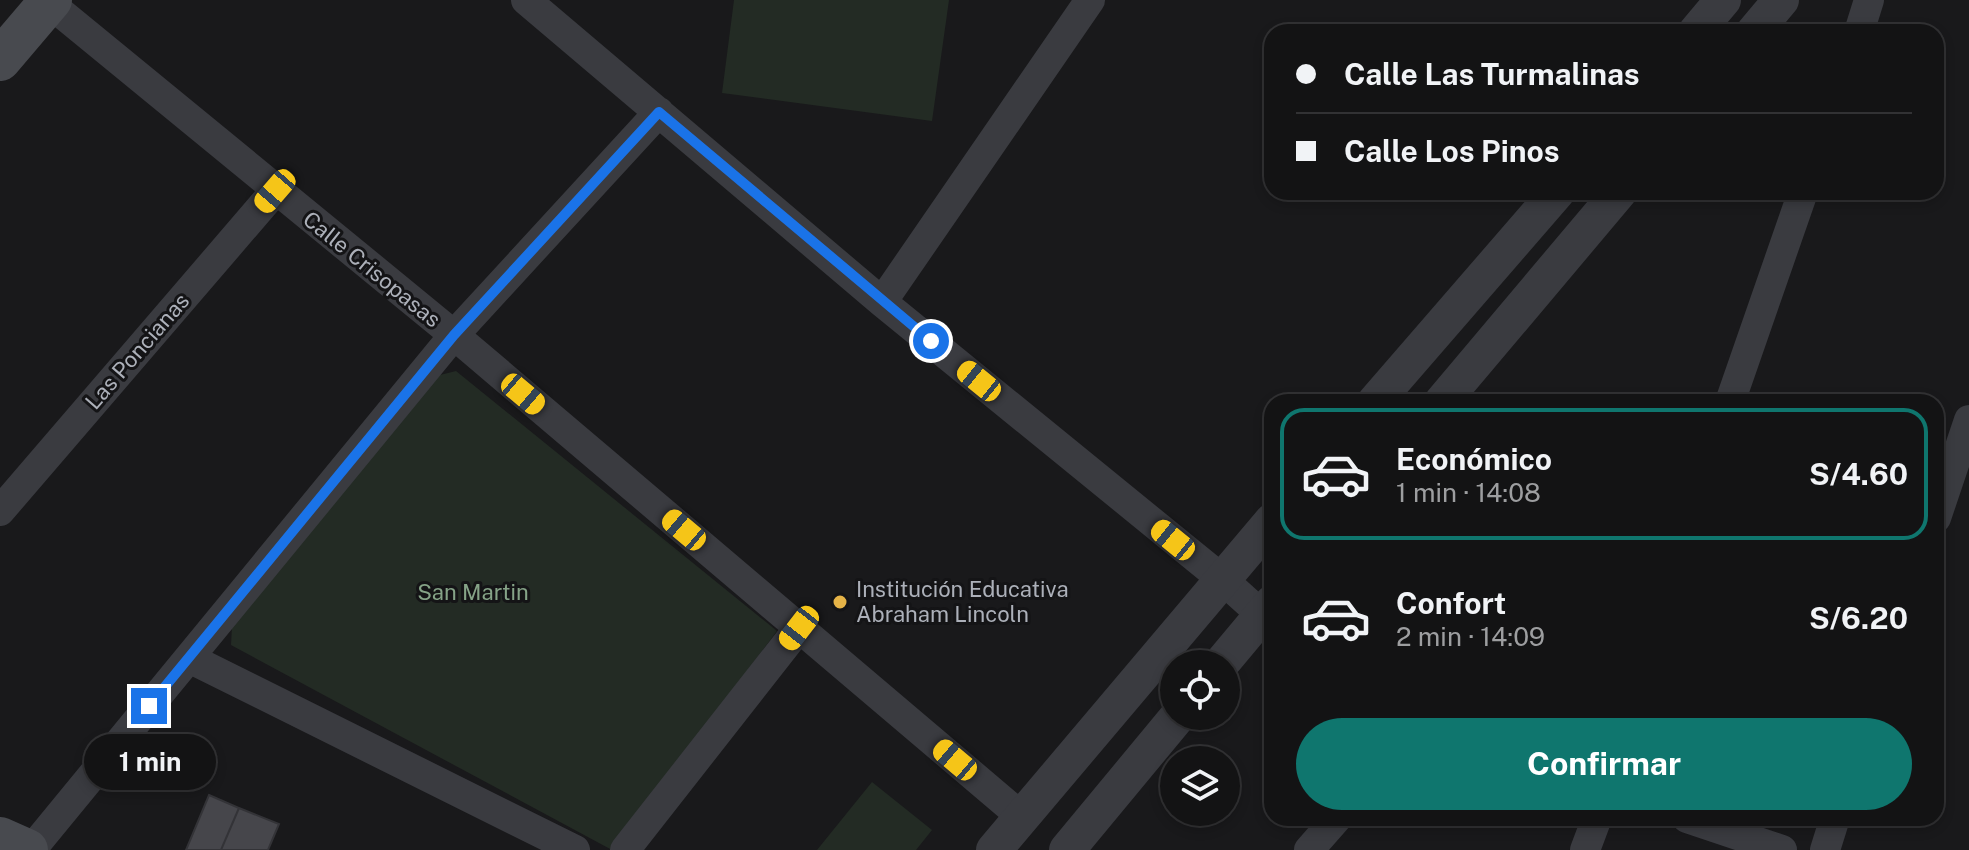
<!DOCTYPE html>
<html lang="es">
<head>
<meta charset="utf-8">
<style>
	:root { --surface:#131314; --page:#1c1c1d; --text:#f1f3f6; --muted:#9d9ea0; --line:#323234; --accent:#0f766e }
	body { margin:0; font-family:"Public Sans",sans-serif; background:var(--page); color:var(--text); height:100vh; display:flex; flex-direction:column; font-size:30px; white-space:nowrap }
	* { box-sizing:border-box; margin:0 }
	p { font-size:26px; color:var(--muted) }
	.icon { flex:none; width:44px; height:44px; fill:none; stroke:currentColor; stroke-width:2; stroke-linecap:round; stroke-linejoin:round }
	.map { position:relative; flex:1; overflow:hidden }
	.sheet { position:absolute; left:1264px; top:394px; width:680px; height:432px; display:flex; flex-direction:column; background:var(--surface); border-radius:24px; box-shadow:0 4px 12px #0003,0 0 0 2px var(--line) }
	.sheet>* { flex:none }
	.guide { position:absolute; left:1264px; top:24px; width:680px; height:176px; border-radius:24px; box-shadow:0 4px 12px #0003,0 0 0 2px var(--line); display:grid; align-content:center; height:176px; padding:0 32px; background:var(--surface) }
	.controls { position:absolute; left:1160px; top:650px; display:grid; gap:16px }
	.controls a { display:grid; place-items:center; width:80px; height:80px; border-radius:50%; background:var(--surface); box-shadow:0 4px 12px #0003,0 0 0 2px var(--line); font-size:40px }
	.end { position:absolute; width:36px; height:36px; margin:-18px; border:10px solid #1a73e8; background:#fff; box-shadow:0 0 0 4px #fff }
	.from { border-radius:50% }
	.bubble { position:absolute; height:56px; border-radius:28px; background:var(--surface); box-shadow:0 4px 12px #0003,0 0 0 2px var(--line); font-size:26px; font-weight:700; line-height:56px; text-align:center }
	.car { position:absolute; width:24px; height:48px; margin:-24px -12px; border-radius:10px; box-shadow:0 0 6px 2px #0007; background:linear-gradient(#f5c518 24%,#345 0 40%,#f5c518 0 76%,#345 0 86%,#f5c518 0) }
	.guide b { display:flex; align-items:center; gap:28px; height:76px; font-size:30px }
	.guide b+b { border-top:2px solid var(--line) }
	.guide i { width:20px; height:20px; background:var(--text) }
	ul { padding:14px 0 0; list-style:none }
	li { display:flex; align-items:center; gap:24px; height:132px; margin:0 16px 12px; padding:0 16px; border:4px solid transparent; border-radius:24px }
	li div { flex:1 }
	li b { display:block; font-size:30px }
	li em { font-style:normal; font-weight:700 }
	li.on { border-color:var(--accent) }
	li>.icon { width:72px; height:72px; stroke-width:1.5 }
	.cta { display:flex; gap:16px; margin-top:auto; padding:16px 32px }
	.cta a { flex:1; height:92px; border-radius:48px; background:var(--accent); color:#fff; font-size:32px; font-weight:700; line-height:92px; text-align:center }
	.map>svg:first-child { display:block }
	.green { fill:#232b24 }
	.building { fill:#46464b; stroke:#333337; stroke-width:2 }
	.lines { fill:none; stroke-linecap:round; stroke-linejoin:round }
	.minor { stroke:#3a3b40; stroke-width:30 }
	.tertiary { stroke:#3a3b40; stroke-width:36 }
	.secondary { stroke:#484a4f; stroke-width:42 }
	.route { stroke:#1a73e8; stroke-width:10 }
	.poi-dot { fill:#e5b347; stroke:#141416; stroke-width:3 }
	.labels { text-anchor:middle; stroke-width:6; stroke-linejoin:round; paint-order:stroke }
	.street-label { font-size:22px; fill:#acb0b9; stroke:#141416 }
	.poi-label { font-size:22px; fill:#acb0b9; stroke:#141416; text-anchor:start }
	.park-label { font-size:22px; fill:#85a387; stroke:#141416 }
</style>
</head>
<body>
<div class="map">
<svg width="1969" height="850" viewBox="0 0 1969 850">
	<rect width="100%" height="100%" fill="#19191b"/>
	<path class="green" d="M734,0H949L932,121L722,93Z
		M456,371L777,631L612,850L231,645L232,626L440,375Z
		M872,782L932,830L916,850H817Z"/>
	<path class="building" d="M209,795L239,808L221,850H186Z
		M239,808L279,824L268,850H221Z"/>
	<g class="lines">
		<path class="minor" d="M526,0L882,302L1222,579L1272,624
			M49,3L454,335L1022,817
			M1859,32L1869,0
			M882,302L1090,0
			M1730,402L1803,192
			M0,511L275,191
			M1936,518L1969,420
			M189,658L575,850
			M1687,818L1782,850
			M31,850L454,335L659,112
			M625,850L799,628
			M1309,850L1337,818
			M1585,850L1597,818
			M1825,850L1835,818"/>
		<path class="tertiary" d="M1696,32L1723,0
			M1754,32L1781,0
			M1375,402L1557,192
			M1442,402L1619,192
			M1221,664L1272,603
			M994,850L1272,521
			M1067,850L1178,716"/>
		<path class="secondary" d="M0,60L51,0
			M0,838L27,850"/>
	</g>
	<g class="lines">
		<path class="route" d="M149,706L454,335L659,112L931,341"/>
	</g>
	<circle class="poi-dot" cx="840" cy="602" r="8"/>
	<g class="labels">
		<g class="street-label">
			<text transform="translate(372 269) rotate(39)" y="8">Calle Crisopasas</text>
			<text transform="translate(137 351) rotate(-49)" y="8">Las Poncianas</text>
		</g>
		<g class="poi-label">
			<text x="856" y="597">Institución Educativa<tspan x="856" dy="25">Abraham Lincoln</tspan></text>
		</g>
		<g class="park-label">
			<text x="473" y="600">San Martin</text>
		</g>
	</g>
</svg>
<div class="controls">
<a><svg class="icon" aria-label="locate" viewBox="0 0 24 24"><circle cx="12" cy="12" r="6"/><path d="M12 2v4M12 18v4M2 12h4M18 12h4"/></svg></a>
<a><svg class="icon" aria-label="layers" viewBox="0 0 24 24"><path d="M12 4l9 5-9 5-9-5zM3 14l9 5 9-5"/></svg></a>
</div>
<i class="end from" style="left:931px;top:341px"></i>
<i class="end" style="left:149px;top:706px"></i>
<div class="bubble" style="left:84px;top:734px;width:132px">1 min</div>
<i class="car" style="left:275px;top:191px;rotate:221deg"></i>
<i class="car" style="left:979px;top:381px;rotate:309deg"></i>
<i class="car" style="left:523px;top:394px;rotate:130deg"></i>
<i class="car" style="left:684px;top:530px;rotate:310deg"></i>
<i class="car" style="left:1173px;top:540px;rotate:309deg"></i>
<i class="car" style="left:799px;top:628px;rotate:218deg"></i>
<i class="car" style="left:955px;top:760px;rotate:310deg"></i>
<div class="guide">
<b><i class="from"></i>Calle Las Turmalinas</b>
<b><i></i>Calle Los Pinos</b>
</div>
<section class="sheet">
<ul>
<li class="on"><svg class="icon" aria-label="car" viewBox="0 0 24 24"><path d="M5 17H2v-5l4-1 3-4h7l3 4 3 1v5h-3M9 17h6M6 11h13"/><circle cx="7" cy="17" r="2"/><circle cx="17" cy="17" r="2"/></svg><div><b>Económico</b><p>1 min · 14:08</p></div><em>S/4.60</em></li>
<li><svg class="icon" aria-label="car" viewBox="0 0 24 24"><path d="M5 17H2v-5l4-1 3-4h7l3 4 3 1v5h-3M9 17h6M6 11h13"/><circle cx="7" cy="17" r="2"/><circle cx="17" cy="17" r="2"/></svg><div><b>Confort</b><p>2 min · 14:09</p></div><em>S/6.20</em></li>
</ul>
<div class="cta"><a>Confirmar</a></div>
</section>
</div>
</body>
</html>
